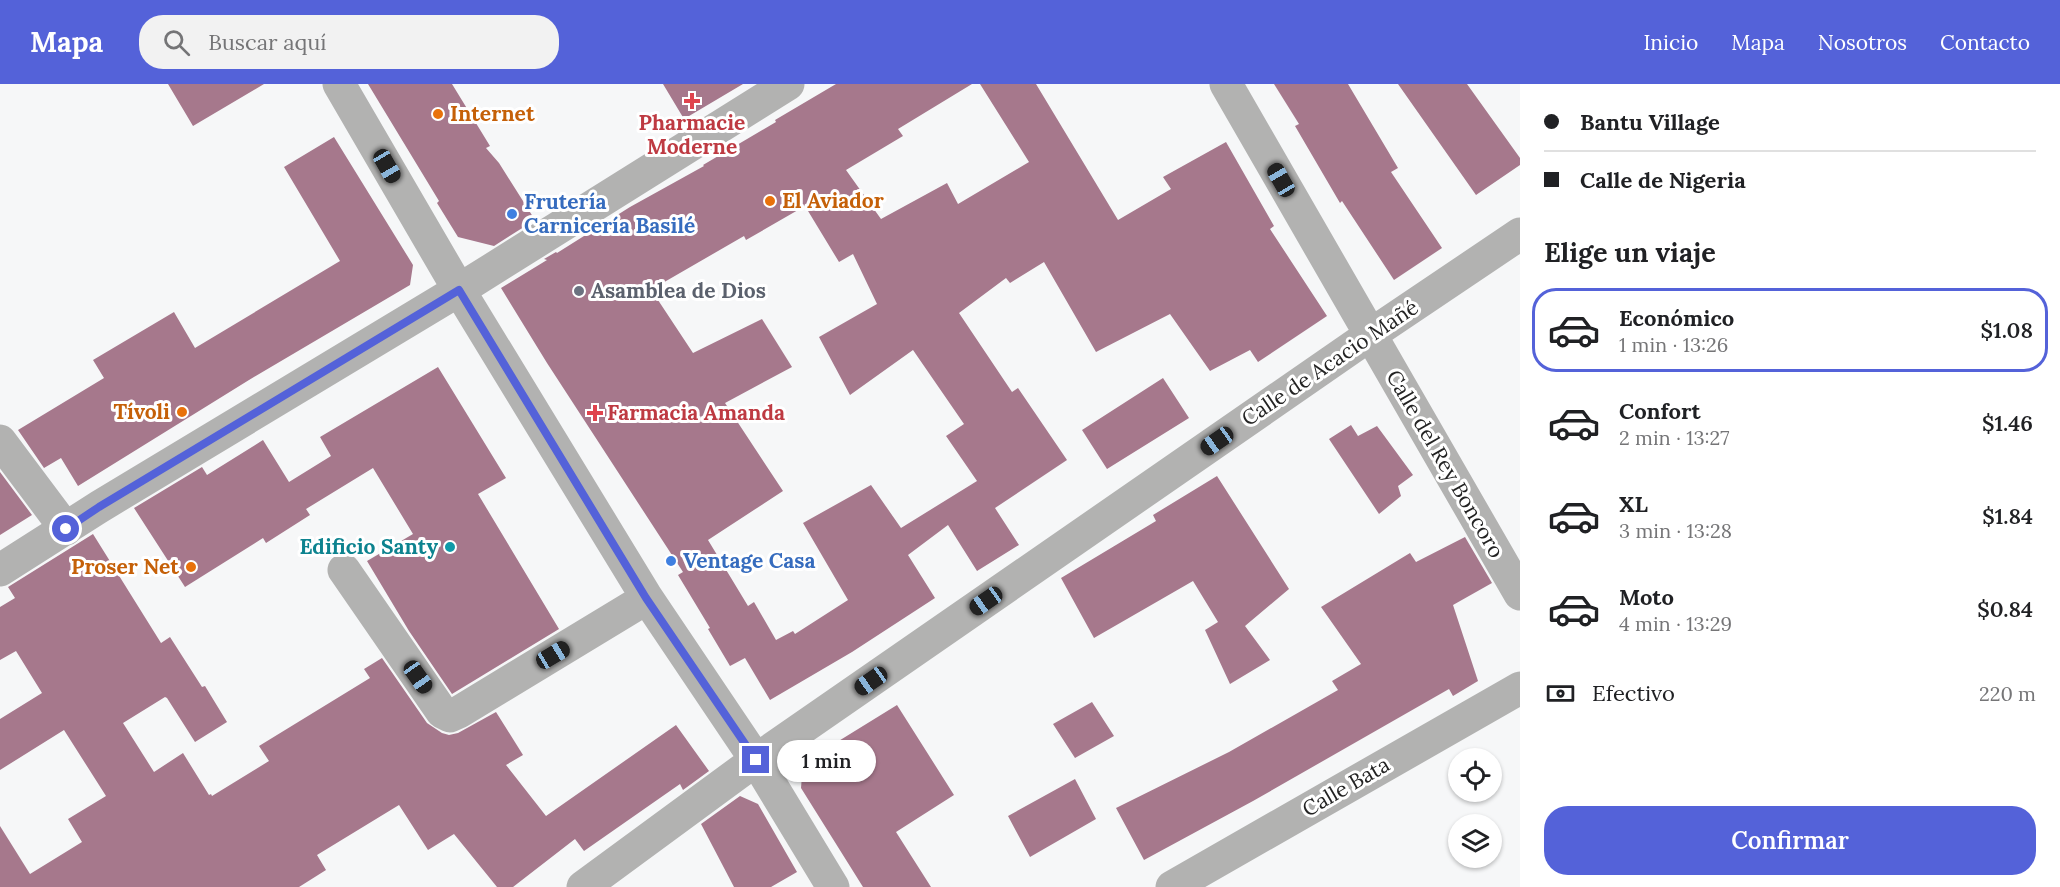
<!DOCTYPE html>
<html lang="es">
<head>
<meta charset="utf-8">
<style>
	:root { --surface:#fff; --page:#f2f2f2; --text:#202124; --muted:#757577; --line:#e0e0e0; --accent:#5462d9 }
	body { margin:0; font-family:Lora,serif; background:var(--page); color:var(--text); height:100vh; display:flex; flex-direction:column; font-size:22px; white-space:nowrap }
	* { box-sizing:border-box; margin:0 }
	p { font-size:20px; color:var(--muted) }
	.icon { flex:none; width:33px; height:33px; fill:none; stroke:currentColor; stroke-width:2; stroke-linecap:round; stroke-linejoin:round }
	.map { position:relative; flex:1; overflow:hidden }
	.sheet { display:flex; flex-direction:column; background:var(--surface); width:540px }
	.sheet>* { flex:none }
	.hud { display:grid; align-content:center; height:132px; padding:0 24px; background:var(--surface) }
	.fabs { position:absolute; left:1448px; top:664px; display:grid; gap:12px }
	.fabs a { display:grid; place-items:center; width:54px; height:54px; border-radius:50%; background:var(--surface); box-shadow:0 2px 4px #0004; font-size:30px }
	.end { position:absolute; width:27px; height:27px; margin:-14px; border:8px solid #5462d9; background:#fff; box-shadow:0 0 0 3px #fff }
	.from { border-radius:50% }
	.bubble { position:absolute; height:42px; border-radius:21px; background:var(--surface); box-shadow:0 2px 4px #0004; font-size:20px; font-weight:600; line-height:42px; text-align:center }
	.car { position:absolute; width:18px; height:36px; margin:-18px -9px; border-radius:8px; box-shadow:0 0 4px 2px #0007; background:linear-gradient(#222 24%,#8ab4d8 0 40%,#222 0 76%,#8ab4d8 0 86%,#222 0) }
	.hud b { display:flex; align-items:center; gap:21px; height:57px; font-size:22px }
	.hud b+b { border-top:2px solid var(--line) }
	.hud i { width:15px; height:15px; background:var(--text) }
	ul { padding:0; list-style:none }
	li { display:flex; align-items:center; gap:18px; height:84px; margin:0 12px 9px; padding:0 12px; border:3px solid transparent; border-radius:24px }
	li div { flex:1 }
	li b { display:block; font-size:22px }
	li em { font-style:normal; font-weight:600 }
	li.active { border-color:var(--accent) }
	li>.icon { width:54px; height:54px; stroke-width:1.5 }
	h2 { padding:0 24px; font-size:27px; line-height:72px }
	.pay { display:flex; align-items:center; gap:15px; height:66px; padding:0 24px; font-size:22px }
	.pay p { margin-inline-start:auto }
	.action { display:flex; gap:12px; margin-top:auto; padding:12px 24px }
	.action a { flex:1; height:69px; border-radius:24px; background:var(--accent); color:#fff; font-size:24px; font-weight:600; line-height:69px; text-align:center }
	header { display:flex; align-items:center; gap:36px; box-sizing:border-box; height:84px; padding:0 30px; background:var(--accent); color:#fff }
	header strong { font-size:28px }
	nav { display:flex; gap:33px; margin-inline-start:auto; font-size:21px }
	.search { width:420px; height:54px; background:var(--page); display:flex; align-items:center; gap:15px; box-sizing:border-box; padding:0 21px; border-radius:24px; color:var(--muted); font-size:22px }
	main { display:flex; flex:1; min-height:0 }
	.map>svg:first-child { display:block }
	.building { fill:#a6788c; fill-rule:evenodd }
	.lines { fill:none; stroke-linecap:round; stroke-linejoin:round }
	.minor { stroke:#b2b2b1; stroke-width:33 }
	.route { stroke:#5462d9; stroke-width:8 }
	.health-dot { fill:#e0444e; stroke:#fff; stroke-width:2 }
	.food-dot { fill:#e8710a; stroke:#fff; stroke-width:2 }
	.shop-dot { fill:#3f7fe0; stroke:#fff; stroke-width:2 }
	.worship-dot { fill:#6b7280; stroke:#fff; stroke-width:2 }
	.culture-dot { fill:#0f9aa8; stroke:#fff; stroke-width:2 }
	.labels { text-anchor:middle; stroke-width:6; stroke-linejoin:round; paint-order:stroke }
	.food-label { font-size:21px; font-weight:bold; fill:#c56008; stroke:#fff; text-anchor:start }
	.health-label { font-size:21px; font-weight:bold; fill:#be3a42; stroke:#fff }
	.shop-label { font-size:21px; font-weight:bold; fill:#366cbe; stroke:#fff; text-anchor:start }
	.worship-label { font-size:21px; font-weight:bold; fill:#5b616d; stroke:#fff; text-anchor:start }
	.street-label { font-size:21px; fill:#232323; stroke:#fff }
	.culture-label { font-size:21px; font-weight:bold; fill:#0d838f; stroke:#fff; text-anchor:end }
</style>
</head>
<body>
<header>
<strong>Mapa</strong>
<div class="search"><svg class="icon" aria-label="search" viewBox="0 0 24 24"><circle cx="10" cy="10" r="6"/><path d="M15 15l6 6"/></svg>Buscar aquí</div>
<nav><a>Inicio</a><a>Mapa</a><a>Nosotros</a><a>Contacto</a></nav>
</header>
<main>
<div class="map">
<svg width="1520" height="803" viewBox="0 0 1520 803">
	<rect width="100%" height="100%" fill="#f6f7f8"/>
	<path class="building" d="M168,0H264L193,42Z
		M368,0H452L490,62L486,64L499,79L535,136L494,162L458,153L437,119L439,117Z
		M663,0H743L684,35Z
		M836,0H972L898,45L903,52L846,86L881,135L947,99L958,120L1029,78L980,0H1036L1118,136L1171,105L1163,93L1226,58L1274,142L1270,145L1327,232L1258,278L1250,266L1210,287L1170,230L1096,268L1044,178L1010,199L1006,194L959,229L1012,308L1018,304L1067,376L995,424L1019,461L977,487L948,441L908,471L935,514L852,568L770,616L745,574L730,582L708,545L710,544L678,491L683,488L547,279L501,204L547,176L544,175L556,168L557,169L630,123L704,82L703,81L776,38L775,36ZM805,122L839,178L853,170L877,220L819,253L850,311L913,266L964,340L946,352L977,397L901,444L871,401L803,439L848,516L795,550L793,547L776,556L754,518L748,522L708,456L783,407L725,319L792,283L762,235L693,269L656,213L658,211L654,204L744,152L746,156Z
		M1274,0H1348L1398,84L1391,88L1442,164L1394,196L1342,117L1340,119L1295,42L1299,40Z
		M1398,0H1467L1520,74V81L1476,111Z
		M334,53L413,181L410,201L249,296L78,402L61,374L44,384L18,346L104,294L93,276L174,228L195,264L340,177L284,83Z
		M438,283L506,394L478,410L559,545L452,610L409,547L367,477L413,450L373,384L306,425L310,431L266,459L263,454L185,503L134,424L202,383L207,391L263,356L289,398L331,372L320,353Z
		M1163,294L1189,334L1107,385L1082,346Z
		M1351,341L1358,352L1377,342L1413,391L1398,402L1401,412L1379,430L1329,355Z
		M0,388L32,431L0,451Z
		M1217,392L1289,505L1245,542L1270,576L1230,600L1205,546L1218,538L1193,497L1094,554L1061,494L1156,437L1153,431Z
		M93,450L161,559L170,553L202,603L205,602L227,638L195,658L167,614L165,613L123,639L154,688L183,669L209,711L211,710L212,712L269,677L259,662L370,594L364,585L382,574L427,639L442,649L449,651L458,649L496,628L523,671L506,681L546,732L676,641L709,687L683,706L680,700L584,767L575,755L513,803H497L454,750L428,766L399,721L317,771L326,786L299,803H0V742L30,790L82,758L68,735L106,712L64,646L0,686V635L42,609L16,567L0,576V523L15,514L8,503Z
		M1465,453L1492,499L1453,521L1478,597L1453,612L1449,605L1253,717L1144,776L1116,724L1229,668L1338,606L1332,597L1361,580L1321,523L1410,469L1416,478Z
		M1092,618L1114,652L1075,674L1053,640Z
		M897,621L954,711L896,748L931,803H863L801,704L803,679Z
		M1075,695L1096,735L1030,773L1008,732Z
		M740,712L758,720L797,788L771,803H734L701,740Z"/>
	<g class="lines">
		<path class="minor" d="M339,0L459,206L647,514L756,676L833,803
			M1226,0L1520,510
			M0,357L66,445
			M0,486L99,423L459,206L788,0
			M344,486L442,628L450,632L459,628L647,514
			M583,803L756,676L1370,251L1520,150
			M1172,803L1520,604"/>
	</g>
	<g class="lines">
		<path class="route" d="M66,445L99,423L459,206L646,514L756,676"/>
	</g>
	<g class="health-dot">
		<path d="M689 8h6v6h6v6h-6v6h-6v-6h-6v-6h6z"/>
		<path d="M592 320h6v6h6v6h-6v6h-6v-6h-6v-6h6z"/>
	</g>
	<g class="food-dot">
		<circle cx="438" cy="30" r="6"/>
		<circle cx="770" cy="117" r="6"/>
		<circle cx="182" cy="328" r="6"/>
		<circle cx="191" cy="483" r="6"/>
	</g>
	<g class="shop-dot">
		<circle cx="512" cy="130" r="6"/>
		<circle cx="671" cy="477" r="6"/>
	</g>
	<circle class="worship-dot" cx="579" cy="207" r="6"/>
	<circle class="culture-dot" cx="450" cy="463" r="6"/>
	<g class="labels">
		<g class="food-label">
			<text x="450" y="37">Internet</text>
			<text x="782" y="124">El Aviador</text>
			<text x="170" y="335" text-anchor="end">Tívoli</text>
			<text x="179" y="490" text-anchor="end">Proser Net</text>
		</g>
		<g class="health-label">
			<text x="692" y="46">Pharmacie<tspan x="692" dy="24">Moderne</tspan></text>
			<text x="607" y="336" text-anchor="start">Farmacia Amanda</text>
		</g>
		<g class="shop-label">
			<text x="524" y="125">Frutería<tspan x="524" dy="24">Carnicería Basilé</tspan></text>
			<text x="683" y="484">Ventage Casa</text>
		</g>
		<g class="worship-label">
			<text x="591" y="214">Asamblea de Dios</text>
		</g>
		<g class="street-label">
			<text transform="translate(1330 279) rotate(-34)" y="7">Calle de Acacio Mañé</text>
			<text transform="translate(1445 380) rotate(60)" y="7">Calle del Rey Boncoro</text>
			<text transform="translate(1346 703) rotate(-30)" y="7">Calle Bata</text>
		</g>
		<g class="culture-label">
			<text x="438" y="470">Edificio Santy</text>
		</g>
	</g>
</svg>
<div class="fabs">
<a><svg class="icon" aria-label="locate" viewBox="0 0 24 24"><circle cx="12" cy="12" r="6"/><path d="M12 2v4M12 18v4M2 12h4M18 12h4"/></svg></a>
<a><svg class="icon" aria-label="layers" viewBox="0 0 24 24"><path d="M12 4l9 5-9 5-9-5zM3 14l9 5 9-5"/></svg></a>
</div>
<i class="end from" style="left:66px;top:445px"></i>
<i class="end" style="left:756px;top:676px"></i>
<div class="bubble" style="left:777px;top:656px;width:99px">1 min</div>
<i class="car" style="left:387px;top:82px;rotate:150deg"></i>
<i class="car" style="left:1281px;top:96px;rotate:330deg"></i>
<i class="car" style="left:1217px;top:357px;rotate:235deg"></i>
<i class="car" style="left:986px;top:517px;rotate:235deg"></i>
<i class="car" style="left:553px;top:571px;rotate:59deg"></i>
<i class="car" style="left:418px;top:593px;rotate:145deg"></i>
<i class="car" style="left:871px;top:597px;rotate:235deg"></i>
</div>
<section class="sheet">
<div class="hud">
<b><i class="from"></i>Bantu Village</b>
<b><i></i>Calle de Nigeria</b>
</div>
<h2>Elige un viaje</h2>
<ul>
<li class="active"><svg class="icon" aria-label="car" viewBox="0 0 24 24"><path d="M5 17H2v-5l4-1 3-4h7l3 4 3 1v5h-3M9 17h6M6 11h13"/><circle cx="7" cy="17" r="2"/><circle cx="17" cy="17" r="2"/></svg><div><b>Económico</b><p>1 min · 13:26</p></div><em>$1.08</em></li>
<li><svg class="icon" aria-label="car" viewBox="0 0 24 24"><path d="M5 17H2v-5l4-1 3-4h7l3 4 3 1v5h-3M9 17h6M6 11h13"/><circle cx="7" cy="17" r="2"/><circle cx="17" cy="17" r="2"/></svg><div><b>Confort</b><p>2 min · 13:27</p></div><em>$1.46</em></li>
<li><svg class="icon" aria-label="car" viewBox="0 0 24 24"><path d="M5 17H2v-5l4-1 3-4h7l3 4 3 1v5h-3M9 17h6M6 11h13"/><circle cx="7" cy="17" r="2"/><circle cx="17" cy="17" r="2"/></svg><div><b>XL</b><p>3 min · 13:28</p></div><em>$1.84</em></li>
<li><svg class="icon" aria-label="car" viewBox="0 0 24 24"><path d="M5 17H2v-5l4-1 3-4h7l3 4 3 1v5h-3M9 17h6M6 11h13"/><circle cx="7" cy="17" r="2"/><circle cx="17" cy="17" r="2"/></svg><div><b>Moto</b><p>4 min · 13:29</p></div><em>$0.84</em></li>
</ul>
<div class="pay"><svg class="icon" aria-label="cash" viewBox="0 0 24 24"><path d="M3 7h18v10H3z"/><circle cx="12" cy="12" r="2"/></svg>Efectivo<p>220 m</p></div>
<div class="action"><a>Confirmar</a></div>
</section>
</main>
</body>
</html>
